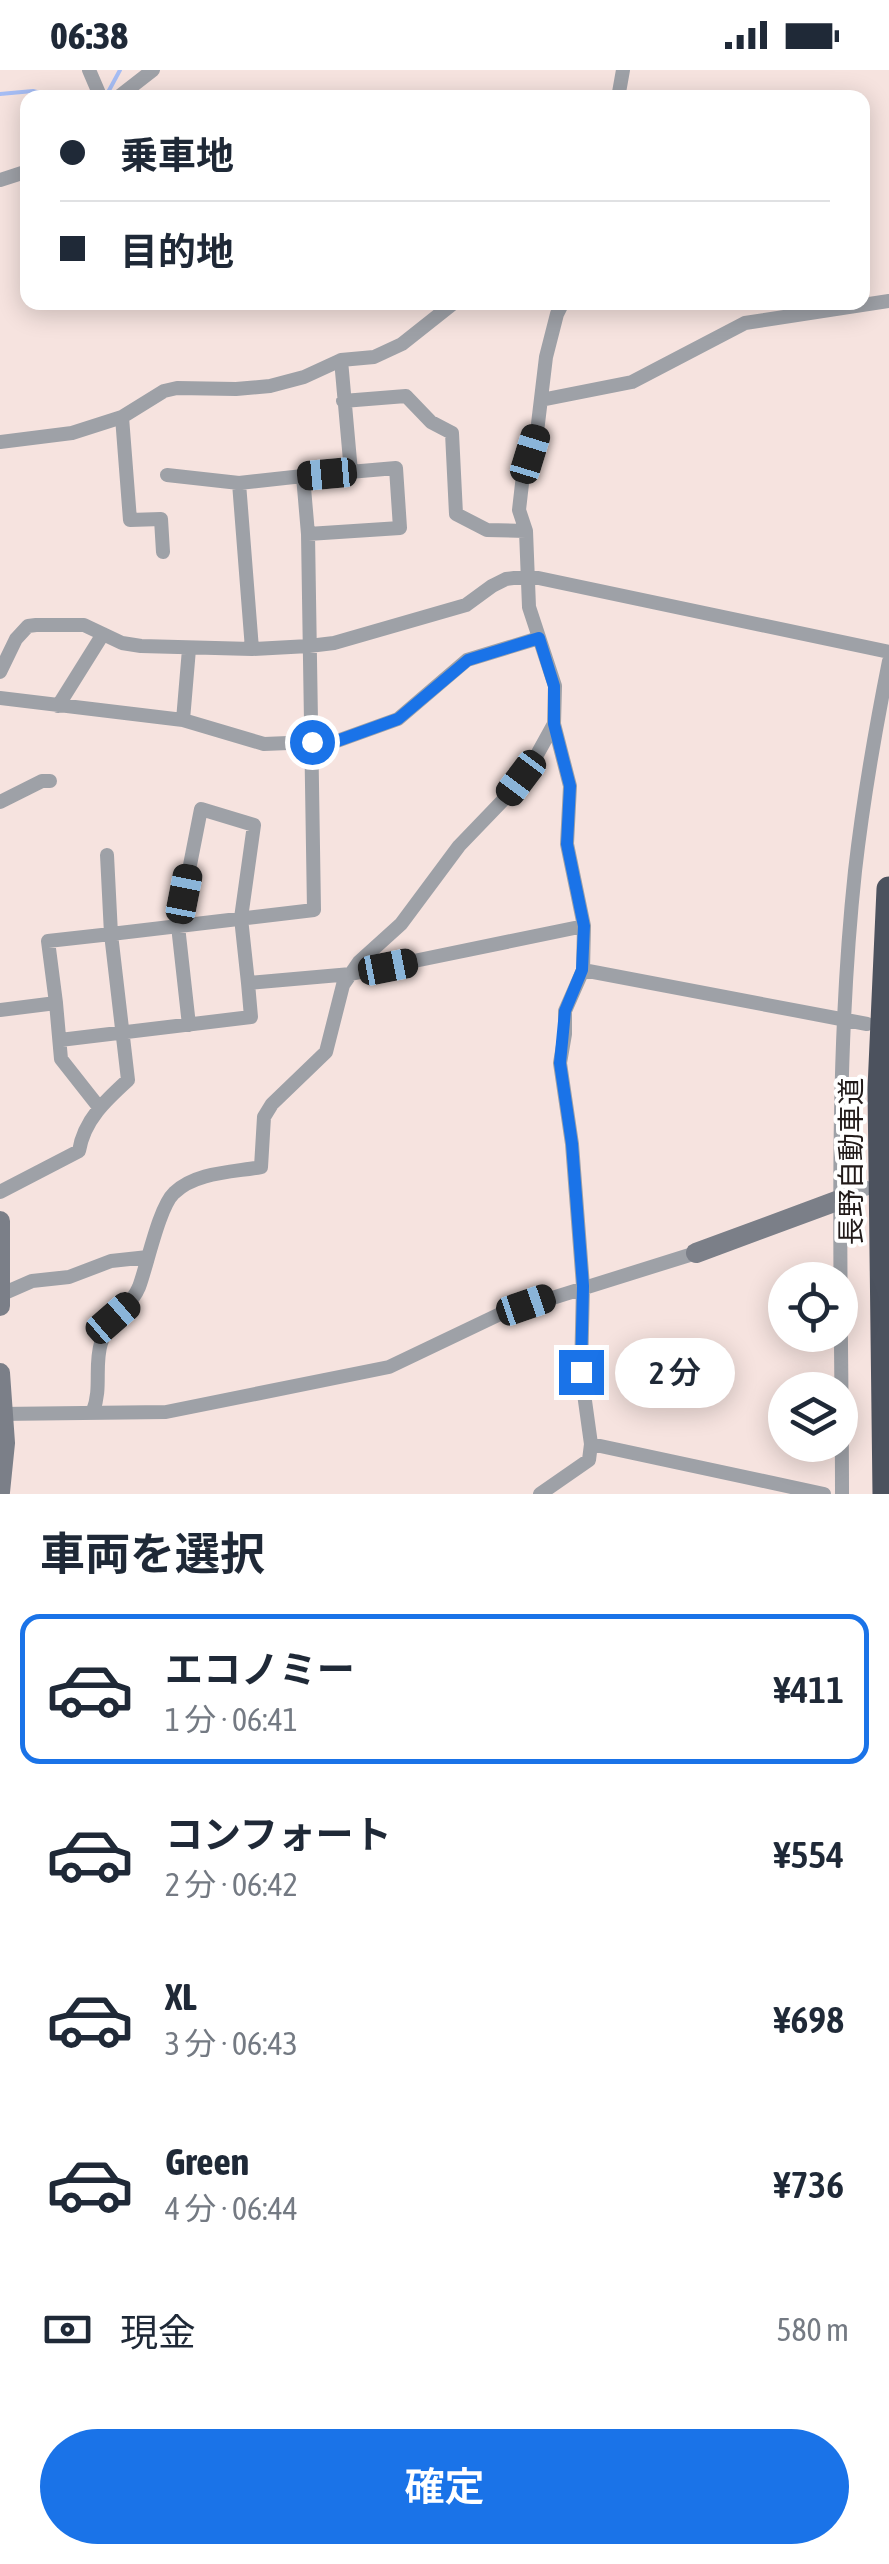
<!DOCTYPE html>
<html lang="ja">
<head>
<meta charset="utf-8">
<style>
	:root { --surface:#fff; --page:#f2f2f3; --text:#1f2937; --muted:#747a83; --line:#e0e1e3; --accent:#1a73e8 }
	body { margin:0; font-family:"Asap Condensed","Noto Sans JP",sans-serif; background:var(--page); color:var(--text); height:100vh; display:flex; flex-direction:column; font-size:38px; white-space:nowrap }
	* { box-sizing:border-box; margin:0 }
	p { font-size:32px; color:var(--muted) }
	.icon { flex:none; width:55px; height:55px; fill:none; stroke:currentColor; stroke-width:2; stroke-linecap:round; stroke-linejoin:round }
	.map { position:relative; height:1424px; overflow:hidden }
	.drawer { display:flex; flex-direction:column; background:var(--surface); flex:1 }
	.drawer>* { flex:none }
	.hud { position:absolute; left:20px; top:20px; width:850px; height:220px; border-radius:20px; box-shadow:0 5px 25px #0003; display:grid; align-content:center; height:220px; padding:0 40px; background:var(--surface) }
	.fabs { position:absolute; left:768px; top:1192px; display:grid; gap:20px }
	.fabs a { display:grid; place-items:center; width:90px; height:90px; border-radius:50%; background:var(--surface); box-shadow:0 5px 25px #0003; font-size:50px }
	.end { position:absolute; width:45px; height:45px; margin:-22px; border:12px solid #1a73e8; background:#fff; box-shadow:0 0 0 5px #fff }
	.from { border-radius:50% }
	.bubble { position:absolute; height:70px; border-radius:35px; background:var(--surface); box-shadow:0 5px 25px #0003; font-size:32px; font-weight:600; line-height:70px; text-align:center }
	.car { position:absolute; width:30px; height:60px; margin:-30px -15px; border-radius:12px; box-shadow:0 0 8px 2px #0007; background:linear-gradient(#222 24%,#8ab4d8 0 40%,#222 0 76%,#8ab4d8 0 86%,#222 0) }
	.hud b { display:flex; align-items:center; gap:35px; height:95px; font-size:38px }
	.hud b+b { border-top:2px solid var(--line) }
	.hud i { width:25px; height:25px; background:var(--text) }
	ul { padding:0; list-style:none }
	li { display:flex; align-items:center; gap:30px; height:150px; margin:0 20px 15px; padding:0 20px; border:5px solid transparent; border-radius:20px }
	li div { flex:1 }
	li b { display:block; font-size:38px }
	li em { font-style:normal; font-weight:600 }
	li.current { border-color:var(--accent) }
	li>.icon { width:90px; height:90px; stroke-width:1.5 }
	h2 { padding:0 40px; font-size:45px; line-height:120px }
	.pay { display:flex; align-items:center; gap:25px; height:110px; padding:0 40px; font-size:38px }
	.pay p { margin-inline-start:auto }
	.cta { display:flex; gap:20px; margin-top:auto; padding:20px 40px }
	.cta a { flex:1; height:115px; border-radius:60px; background:var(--accent); color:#fff; font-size:40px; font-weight:600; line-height:115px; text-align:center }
	.status { display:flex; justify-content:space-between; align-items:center; height:70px; padding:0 50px; background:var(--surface); direction:ltr }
	.status svg { height:28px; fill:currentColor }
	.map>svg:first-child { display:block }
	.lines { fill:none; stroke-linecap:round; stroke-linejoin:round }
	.stream { stroke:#a6bdf4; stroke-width:4 }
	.street { stroke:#9ea1a7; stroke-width:14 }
	.secondary { stroke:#7b7f88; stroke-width:20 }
	.highway { stroke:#4c525e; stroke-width:25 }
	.route { stroke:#1a73e8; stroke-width:12 }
	.labels { text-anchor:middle; stroke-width:8; stroke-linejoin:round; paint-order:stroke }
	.street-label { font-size:28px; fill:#211a19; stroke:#fff }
</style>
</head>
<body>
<div class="status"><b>06:38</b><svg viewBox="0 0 49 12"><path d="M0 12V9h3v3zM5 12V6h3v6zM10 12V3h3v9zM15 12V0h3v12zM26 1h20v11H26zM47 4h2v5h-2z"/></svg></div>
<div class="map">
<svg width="889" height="1424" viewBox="0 0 889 1424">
	<rect width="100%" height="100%" fill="#f6e3df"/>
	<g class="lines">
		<path class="stream" d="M0,24L33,21L59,28
			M106,26L120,0"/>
		<path class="street" d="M89,0L101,28
			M117,28L153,0
			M618,28L623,0
			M0,110L28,101
			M341,290L351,402
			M541,330L632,312L745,253L889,231
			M343,331L406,326L431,352L452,363L456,444L487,460L526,461
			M122,347L130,450L161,449L163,482
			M0,372L72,363L122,347L164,321L177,318L236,319L270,316L304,307L341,290L374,287L402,274L455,232
			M167,405L239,413
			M303,406L396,398L400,458L308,464
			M0,602L16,569L28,556L36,555H84L122,573L141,576L252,579L309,576L334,573L466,535L492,516L506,509L529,506L889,582
			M0,628L183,650L264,674L337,671L398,649L467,590L539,568
			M58,636L103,564
			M183,650L189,579
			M0,732L42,711H50
			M107,785L111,864L314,840L308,464L303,406L239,413L252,579
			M583,900L867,954
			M56,933L61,989L98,1036
			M0,940L56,933L48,871L111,864L128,1010C106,1030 84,1050 79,1081L0,1122
			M189,955L178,856L201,739L254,755L241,848L248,913
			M60,970L251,947L248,913L351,904L584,856
			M842,1129L867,1118
			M0,1225L32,1211L69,1207L111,1191L148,1187
			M93,1341C102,1318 94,1296 101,1273C108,1249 130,1239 139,1217C147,1196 159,1137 174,1123C195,1102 234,1102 261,1097L264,1047L272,1034L326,982L343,915L359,892L401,854L459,776L509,724L533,692L554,654
			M0,1344L166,1342L389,1297L498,1245L696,1183
			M591,1374L824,1424
			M540,1424L589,1390L591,1374L581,1302L583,1216L572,1074L560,993L565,964V941L583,900L584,856L567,774L570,716L554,654L555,616L529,537L526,461L519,440L523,405L537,362L546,287L557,244L563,232
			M842,1424C842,1217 833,1007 855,801C863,731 875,661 889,591"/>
		<path class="secondary" d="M0,1151V1236
			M696,1183L842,1129
			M0,1303L5,1373L0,1422"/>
		<path class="highway" d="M885,1424L880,1018L889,819"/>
	</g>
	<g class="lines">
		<path class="route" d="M312,672L337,671L398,649L468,590L539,568L554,616V654L570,716L567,774L584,856L582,900L565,941L560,993L572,1074L583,1216L581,1302"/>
	</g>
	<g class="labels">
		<g class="street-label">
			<text transform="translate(851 1091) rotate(-90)" y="10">長野自動車道</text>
		</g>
	</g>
</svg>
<div class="fabs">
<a><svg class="icon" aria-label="locate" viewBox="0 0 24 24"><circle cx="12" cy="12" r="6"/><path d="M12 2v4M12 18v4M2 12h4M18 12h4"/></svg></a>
<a><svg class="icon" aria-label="layers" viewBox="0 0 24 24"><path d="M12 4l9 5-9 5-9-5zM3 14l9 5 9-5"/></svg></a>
</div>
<i class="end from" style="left:312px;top:672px"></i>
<i class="end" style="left:581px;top:1302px"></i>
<div class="bubble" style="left:615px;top:1268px;width:120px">2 分</div>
<i class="car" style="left:530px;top:384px;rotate:17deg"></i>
<i class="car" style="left:327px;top:404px;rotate:265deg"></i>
<i class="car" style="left:521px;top:708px;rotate:217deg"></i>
<i class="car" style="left:184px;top:824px;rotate:11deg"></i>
<i class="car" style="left:388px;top:897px;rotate:79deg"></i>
<i class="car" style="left:526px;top:1235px;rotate:71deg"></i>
<i class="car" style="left:113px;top:1248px;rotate:49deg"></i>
<div class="hud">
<b><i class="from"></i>乗車地</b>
<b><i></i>目的地</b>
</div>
</div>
<section class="drawer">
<h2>車両を選択</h2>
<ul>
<li class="current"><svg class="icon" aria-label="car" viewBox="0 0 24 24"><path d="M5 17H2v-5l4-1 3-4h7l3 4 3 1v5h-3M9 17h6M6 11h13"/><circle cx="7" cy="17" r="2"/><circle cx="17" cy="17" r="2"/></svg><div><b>エコノミー</b><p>1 分 · 06:41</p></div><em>¥411</em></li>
<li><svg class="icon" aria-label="car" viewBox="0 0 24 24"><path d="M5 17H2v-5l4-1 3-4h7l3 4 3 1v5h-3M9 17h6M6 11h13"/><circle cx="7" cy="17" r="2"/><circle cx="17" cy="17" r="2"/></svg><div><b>コンフォート</b><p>2 分 · 06:42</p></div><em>¥554</em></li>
<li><svg class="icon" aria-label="car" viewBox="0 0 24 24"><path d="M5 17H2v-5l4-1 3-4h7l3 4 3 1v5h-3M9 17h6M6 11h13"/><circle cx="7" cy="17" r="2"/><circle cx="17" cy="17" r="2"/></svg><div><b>XL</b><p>3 分 · 06:43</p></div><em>¥698</em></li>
<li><svg class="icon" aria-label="car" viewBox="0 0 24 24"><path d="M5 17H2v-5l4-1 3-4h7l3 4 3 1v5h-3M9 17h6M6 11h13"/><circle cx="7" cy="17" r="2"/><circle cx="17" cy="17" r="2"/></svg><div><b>Green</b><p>4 分 · 06:44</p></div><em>¥736</em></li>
</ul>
<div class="pay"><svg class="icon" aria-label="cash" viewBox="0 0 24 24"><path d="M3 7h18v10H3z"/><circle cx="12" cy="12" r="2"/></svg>現金<p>580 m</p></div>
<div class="cta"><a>確定</a></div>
</section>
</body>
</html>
